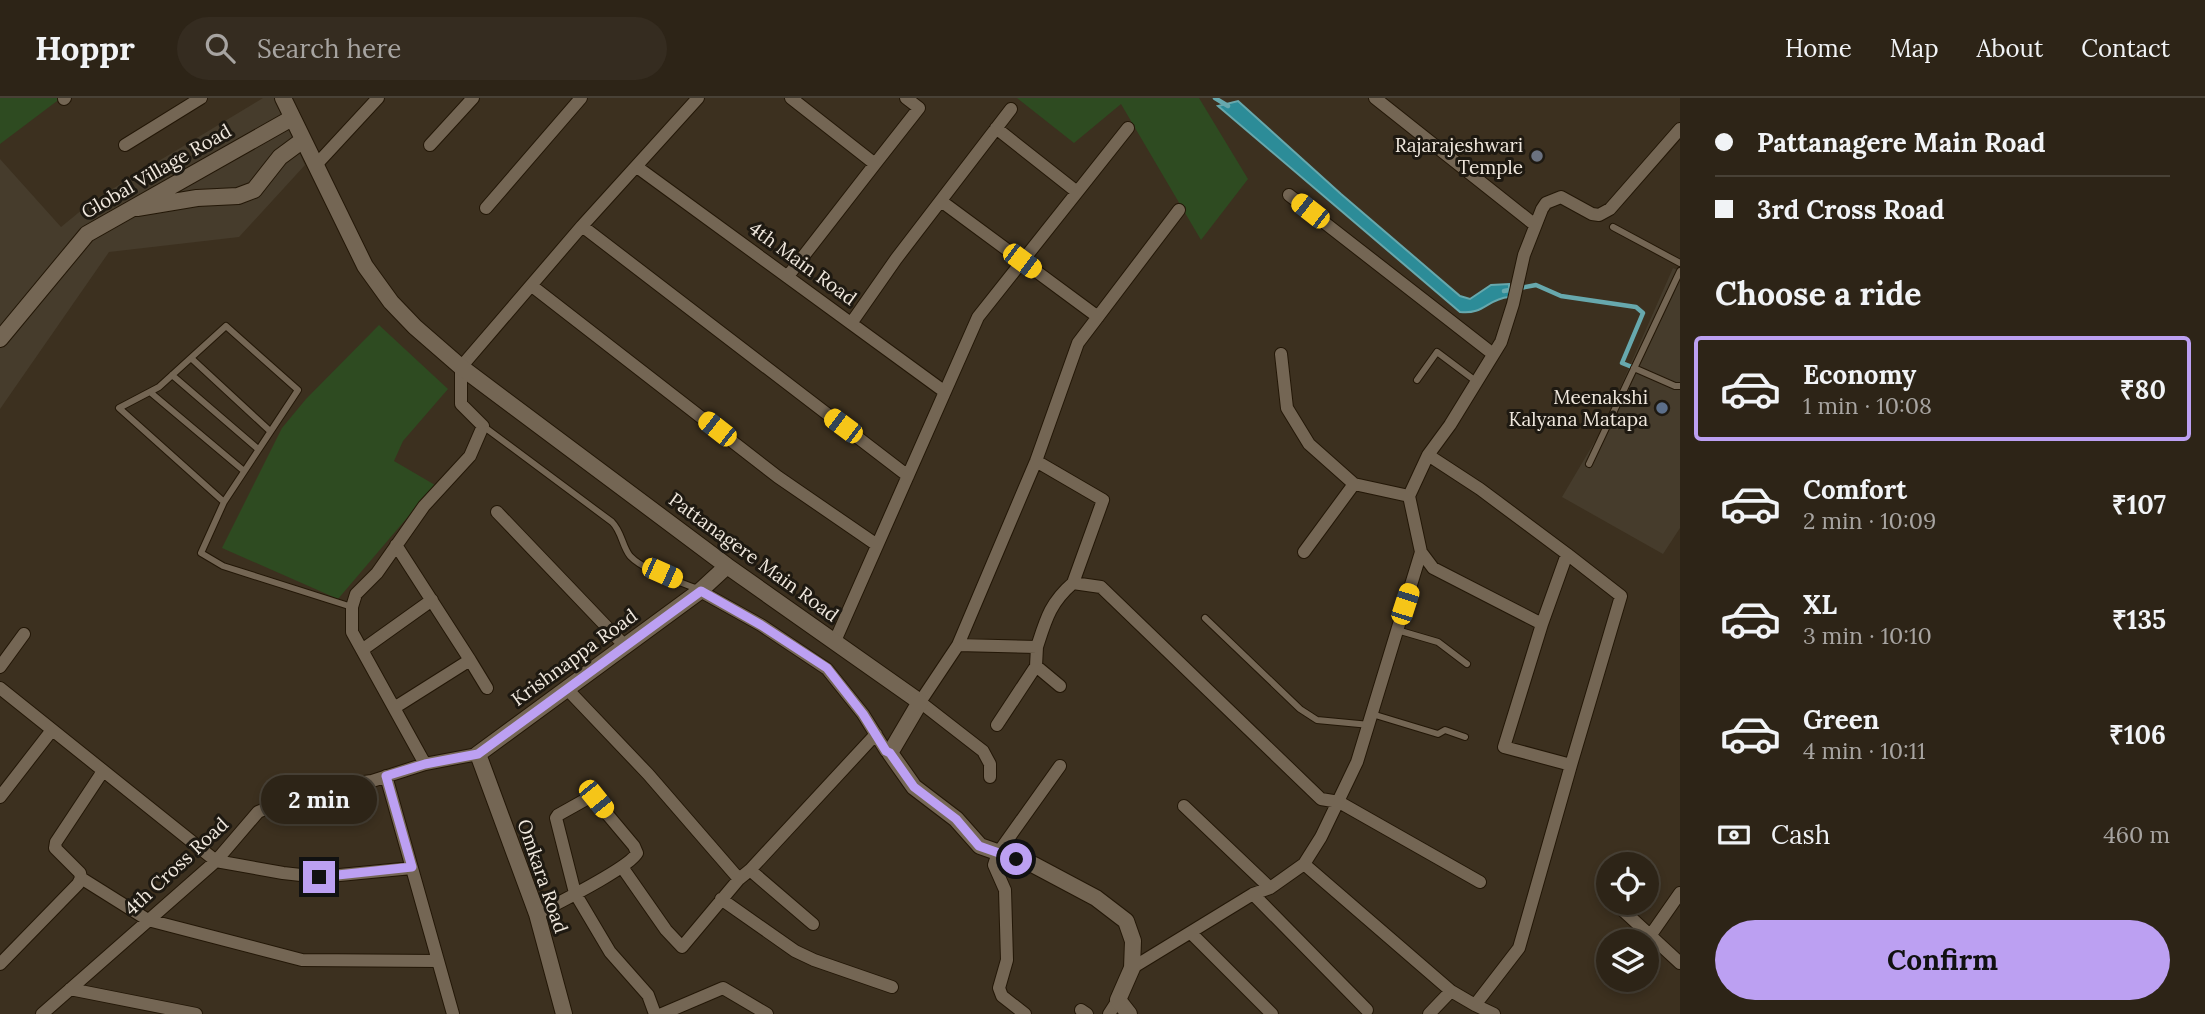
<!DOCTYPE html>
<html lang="en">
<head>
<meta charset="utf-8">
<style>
	:root { --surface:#2d2417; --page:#352c20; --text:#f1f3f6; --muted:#a7a4a1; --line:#484136; --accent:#bca0f2 }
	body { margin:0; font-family:Lora,serif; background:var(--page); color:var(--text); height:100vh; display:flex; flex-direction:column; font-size:26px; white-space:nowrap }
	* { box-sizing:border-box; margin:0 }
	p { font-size:23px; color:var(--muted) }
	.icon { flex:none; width:38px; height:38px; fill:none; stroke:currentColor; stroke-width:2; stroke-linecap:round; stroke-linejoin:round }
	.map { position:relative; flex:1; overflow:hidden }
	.sheet { display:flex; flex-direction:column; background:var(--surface); width:525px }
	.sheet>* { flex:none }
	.banner { display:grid; align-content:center; height:154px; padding:0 35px; background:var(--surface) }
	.buttons { position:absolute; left:1596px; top:754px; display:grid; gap:14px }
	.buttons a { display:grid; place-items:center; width:63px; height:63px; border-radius:50%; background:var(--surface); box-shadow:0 4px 10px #0003,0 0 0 2px var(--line); font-size:35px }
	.end { position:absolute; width:32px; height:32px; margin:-16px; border:9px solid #bca0f2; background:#111; box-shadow:0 0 0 4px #111 }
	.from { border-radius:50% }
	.bubble { position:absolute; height:49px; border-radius:24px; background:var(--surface); box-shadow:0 4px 10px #0003,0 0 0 2px var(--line); font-size:23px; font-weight:800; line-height:49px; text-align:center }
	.car { position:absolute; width:21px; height:42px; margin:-21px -10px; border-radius:9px; box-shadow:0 0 5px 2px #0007; background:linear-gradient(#f5c518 24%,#345 0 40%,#f5c518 0 76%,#345 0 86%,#f5c518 0) }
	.banner b { display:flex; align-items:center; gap:24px; height:66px; font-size:26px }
	.banner b+b { border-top:2px solid var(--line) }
	.banner i { width:18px; height:18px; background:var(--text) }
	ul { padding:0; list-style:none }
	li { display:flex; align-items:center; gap:21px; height:105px; margin:0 14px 10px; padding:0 21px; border:4px solid transparent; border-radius:7px }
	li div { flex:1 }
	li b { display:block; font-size:26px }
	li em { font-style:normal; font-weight:800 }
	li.on { border-color:var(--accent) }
	li>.icon { width:63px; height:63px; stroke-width:1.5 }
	h2 { padding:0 35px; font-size:32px; line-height:84px }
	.pay { display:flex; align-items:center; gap:18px; height:77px; padding:0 35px; font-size:26px }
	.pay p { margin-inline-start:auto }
	.primary-button { display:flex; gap:14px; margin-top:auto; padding:14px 35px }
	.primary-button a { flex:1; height:80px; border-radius:42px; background:var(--accent); color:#111; font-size:28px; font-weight:800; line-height:80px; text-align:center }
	header { display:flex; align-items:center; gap:42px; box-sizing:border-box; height:98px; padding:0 35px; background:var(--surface); border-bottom:2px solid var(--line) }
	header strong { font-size:33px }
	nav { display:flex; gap:38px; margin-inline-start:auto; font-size:24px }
	.search { width:490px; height:63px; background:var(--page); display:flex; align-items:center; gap:18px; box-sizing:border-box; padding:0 24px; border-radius:38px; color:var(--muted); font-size:26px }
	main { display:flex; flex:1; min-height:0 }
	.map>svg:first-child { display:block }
	.commercial { fill:#463c2c }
	.green { fill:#2e4b21 }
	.water { fill:#2c8c98; stroke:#67a8ad; stroke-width:2 }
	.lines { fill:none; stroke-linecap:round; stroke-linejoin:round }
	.stream { stroke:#67a8ad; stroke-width:4.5 }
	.lane-casing { stroke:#231707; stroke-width:8 }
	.street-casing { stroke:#231707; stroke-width:14 }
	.secondary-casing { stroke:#231707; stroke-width:18 }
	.lane { stroke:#746654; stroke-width:6 }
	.street { stroke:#746654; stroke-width:12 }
	.secondary { stroke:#746654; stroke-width:16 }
	.route { stroke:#bca0f2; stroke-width:9 }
	.worship-dot { fill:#6b7280; stroke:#1e1911; stroke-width:2.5 }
	.service-dot { fill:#5c6f8a; stroke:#1e1911; stroke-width:2.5 }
	.labels { text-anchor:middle; stroke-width:6; stroke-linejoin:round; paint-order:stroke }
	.poi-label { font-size:19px; fill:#f0e8de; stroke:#1e1911; text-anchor:end }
	.street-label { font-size:19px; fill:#f0e8de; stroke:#1e1911 }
</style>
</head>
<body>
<header>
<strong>Hoppr</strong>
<div class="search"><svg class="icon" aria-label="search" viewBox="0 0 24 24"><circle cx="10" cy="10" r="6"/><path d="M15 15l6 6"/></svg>Search here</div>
<nav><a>Home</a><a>Map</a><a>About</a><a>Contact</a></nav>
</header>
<main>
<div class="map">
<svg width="1680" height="916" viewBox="0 0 1680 916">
	<rect width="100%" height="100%" fill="#3c301f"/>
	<path class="commercial" d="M263,0H274L305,67L239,139L109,154L0,311V61L61,129L94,102Z
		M1673,170L1680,173V430L1663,456L1562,399L1601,333Z"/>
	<path class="green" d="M0,0H61L0,46Z
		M1017,0H1199L1248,81L1201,142L1121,6L1074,45Z
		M379,227L448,291L403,343L394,363L435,387L338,501L222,450L282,330L306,301Z"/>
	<path class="water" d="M1238,3L1341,96L1460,198L1470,201L1491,187L1509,186V199C1487,201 1484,217 1460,214L1218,8Z"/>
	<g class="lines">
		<path class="stream" d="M1215,0L1228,8
			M1504,193L1536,187L1561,198L1636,209L1643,215L1622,265L1637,271"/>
		<g class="lane-casing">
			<path id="lane" d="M1613,129L1680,165
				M226,228L298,292L224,404L119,310L159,289Z
				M191,260L270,333
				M1634,270L1675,288H1680
				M172,277L258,351
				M1417,282L1437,254L1477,284
				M150,294L244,373
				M483,328L612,424C622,434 622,448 630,458C644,473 681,484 700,492
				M1589,366L1680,173
				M224,404L201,455L223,468L352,509
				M1205,520L1300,611L1317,622L1370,627
				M1397,532L1438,544L1467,566
				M1372,616L1438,636L1445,632L1465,639"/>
		</g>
		<g class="street-casing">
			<path id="street" d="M1375,0L1535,127
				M64,1L65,0
				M996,30L1077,94
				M125,47L201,0
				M430,47L473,0
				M875,66L919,10L906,0
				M315,68L378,0
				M637,69L945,294
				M1289,97L1493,256
				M941,103L1098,219
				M486,110L581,0
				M582,128L908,378
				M788,178L875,66L791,0
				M532,188L778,379L877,447
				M852,224L896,161L1011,11
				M1281,256L1287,310L1309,346L1354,386L1409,398
				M1428,357L1480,391L1567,456
				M1036,363L1103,402L1073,485
				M497,414L625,548
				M1304,454L1354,386
				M1421,454L1433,470L1542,526L1504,649L1571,667L1519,850L1475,907
				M700,493L761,527L827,571L863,616L886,653L890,655
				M1542,526L1567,456L1621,498L1571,667
				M835,543L978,219L1128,30
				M958,547L1036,363L1078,245L1179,112
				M362,552L432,502
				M470,562L487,590
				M1036,568L1060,588
				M0,569L24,536
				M0,590L216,763L283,775L319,779L412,770
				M567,591L648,676L739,781L682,849L666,832L622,769
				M394,610L470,562L396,447
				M997,627L1036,568L1037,549
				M425,666L352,534V509L356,496L377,475L424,408L470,358L483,328L461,306V269L582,128L698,0
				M386,678L453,916
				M990,679V666L983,653L920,604L958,547L1037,549C1046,521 1050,505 1073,485L1101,489L1321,701L1339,704L1480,784
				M0,699L52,632
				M1184,708L1270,790
				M1304,766L1451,893L1475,907L1494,916
				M750,772L813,826
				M81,780L148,822L302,862L438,863
				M739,781L750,772L876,636
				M1253,796L1367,912
				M721,801L795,853L814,862L892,889
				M1615,805L1680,865
				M537,816C556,806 629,770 637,755L634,748L592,698L558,717L556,720L575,795L610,854L648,897L655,916
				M1191,835L1272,916
				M1650,838L1680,795
				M0,866L78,786L81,780L80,775L55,750L56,744L103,673
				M1132,870L1253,796L1270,790L1304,766L1321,739L1357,664L1421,454L1409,398L1428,357L1450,327L1501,244L1513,206L1524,157L1542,111L1546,105L1561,99L1592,116L1599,117L1610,111L1680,31
				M70,891L196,916
				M1081,912L1087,916
				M42,916L216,763L258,714L315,690L372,683L425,666L478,656
				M662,916L723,890L767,916
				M1025,916L1002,898L999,890L1007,862L1005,792L994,767L998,755L1060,668
				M1109,916L1118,902
				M1429,916L1451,893"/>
		</g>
		<g class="secondary-casing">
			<path id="secondary" d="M283,0L365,168L391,204L415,229L461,269L727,468L920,604L890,655L914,689L956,721L980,748L1034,767L1096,800L1126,823L1133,843L1132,870L1118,902L1129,916
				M137,110L197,100L238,98L254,92L280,59L303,42
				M0,241L87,136L292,20
				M564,916L537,816L478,656L700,493L727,468"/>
		</g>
		<use href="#lane" class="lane"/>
		<use href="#street" class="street"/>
		<use href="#secondary" class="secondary"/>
	</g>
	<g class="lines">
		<path class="route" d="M319,779L412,769L386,678L425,666L478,656L701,493L761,527L827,570L863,616L886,653L890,655L914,689L956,721L979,748L1016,761"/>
	</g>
	<circle class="worship-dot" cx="1537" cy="58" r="7"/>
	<circle class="service-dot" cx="1662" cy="310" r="7"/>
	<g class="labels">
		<g class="poi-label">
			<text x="1523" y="54">Rajarajeshwari<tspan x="1523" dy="22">Temple</tspan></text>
			<text x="1648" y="306">Meenakshi<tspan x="1648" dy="22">Kalyana Matapa</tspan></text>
		</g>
		<g class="street-label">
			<text transform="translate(156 73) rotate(-30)" y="7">Global Village Road</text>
			<text transform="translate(803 165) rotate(36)" y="7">4th Main Road</text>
			<text transform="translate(754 459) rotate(36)" y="7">Pattanagere Main Road</text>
			<text transform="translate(574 559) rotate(-36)" y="7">Krishnappa Road</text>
			<text transform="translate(176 768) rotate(-43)" y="7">4th Cross Road</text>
			<text transform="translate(543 778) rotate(71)" y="7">Omkara Road</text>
		</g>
	</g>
</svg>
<div class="buttons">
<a><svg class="icon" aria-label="locate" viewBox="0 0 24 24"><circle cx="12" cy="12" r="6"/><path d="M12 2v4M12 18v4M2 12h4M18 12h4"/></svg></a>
<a><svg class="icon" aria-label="layers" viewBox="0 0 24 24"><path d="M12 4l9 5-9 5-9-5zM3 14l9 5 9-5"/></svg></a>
</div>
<i class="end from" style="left:1016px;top:761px"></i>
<i class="end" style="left:319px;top:779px"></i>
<div class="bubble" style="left:261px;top:677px;width:116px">2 min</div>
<i class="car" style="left:1310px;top:113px;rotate:308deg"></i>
<i class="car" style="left:1022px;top:163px;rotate:127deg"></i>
<i class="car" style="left:843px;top:328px;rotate:307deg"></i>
<i class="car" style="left:717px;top:331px;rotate:308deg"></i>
<i class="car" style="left:662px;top:475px;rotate:114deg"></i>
<i class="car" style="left:1405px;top:506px;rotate:18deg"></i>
<i class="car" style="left:596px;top:701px;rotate:141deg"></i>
</div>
<section class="sheet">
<div class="banner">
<b><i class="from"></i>Pattanagere Main Road</b>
<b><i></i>3rd Cross Road</b>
</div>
<h2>Choose a ride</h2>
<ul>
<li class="on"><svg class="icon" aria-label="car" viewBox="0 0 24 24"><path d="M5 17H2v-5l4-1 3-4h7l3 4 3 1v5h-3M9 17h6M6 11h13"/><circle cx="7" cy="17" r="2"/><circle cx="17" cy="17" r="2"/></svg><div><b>Economy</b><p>1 min · 10:08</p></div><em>₹80</em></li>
<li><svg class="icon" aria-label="car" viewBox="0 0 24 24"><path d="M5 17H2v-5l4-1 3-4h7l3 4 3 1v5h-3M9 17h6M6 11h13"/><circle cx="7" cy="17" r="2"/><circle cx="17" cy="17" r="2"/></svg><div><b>Comfort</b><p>2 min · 10:09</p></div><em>₹107</em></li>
<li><svg class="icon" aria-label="car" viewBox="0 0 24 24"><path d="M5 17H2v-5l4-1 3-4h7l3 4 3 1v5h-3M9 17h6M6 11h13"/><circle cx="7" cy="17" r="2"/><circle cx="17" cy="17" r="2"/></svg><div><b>XL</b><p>3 min · 10:10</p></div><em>₹135</em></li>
<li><svg class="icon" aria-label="car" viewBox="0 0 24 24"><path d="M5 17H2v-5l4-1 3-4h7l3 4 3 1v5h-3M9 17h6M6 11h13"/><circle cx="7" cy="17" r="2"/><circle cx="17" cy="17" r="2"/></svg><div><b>Green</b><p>4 min · 10:11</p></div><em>₹106</em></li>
</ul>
<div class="pay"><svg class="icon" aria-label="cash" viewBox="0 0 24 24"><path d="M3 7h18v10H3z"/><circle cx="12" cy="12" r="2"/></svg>Cash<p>460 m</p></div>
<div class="primary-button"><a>Confirm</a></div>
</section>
</main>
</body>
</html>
